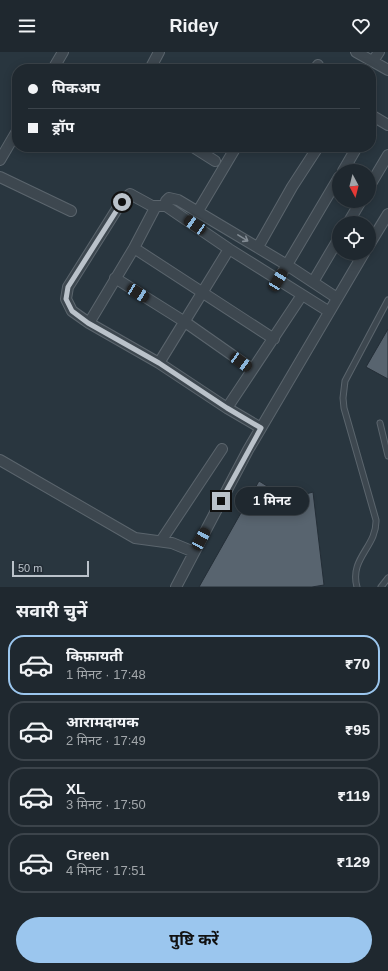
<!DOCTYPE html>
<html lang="hi">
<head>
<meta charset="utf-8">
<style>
	:root { --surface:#1f282f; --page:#2c343b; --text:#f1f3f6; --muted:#a1a6aa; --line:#3c444b; --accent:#9bc6ee }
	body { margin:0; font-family:Helvetica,"Noto Sans Devanagari",sans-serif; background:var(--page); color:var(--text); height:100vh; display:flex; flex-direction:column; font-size:15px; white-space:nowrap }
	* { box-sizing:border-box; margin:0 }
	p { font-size:13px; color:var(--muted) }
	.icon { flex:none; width:22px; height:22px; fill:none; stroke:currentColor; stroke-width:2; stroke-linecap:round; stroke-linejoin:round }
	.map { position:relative; height:535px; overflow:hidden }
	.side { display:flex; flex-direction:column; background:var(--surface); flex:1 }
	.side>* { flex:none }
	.hud { position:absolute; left:12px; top:12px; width:364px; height:88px; border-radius:16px; box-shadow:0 2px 10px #0003,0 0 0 1px var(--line); display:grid; align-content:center; height:88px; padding:0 16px; background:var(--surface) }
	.needle { width:26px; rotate:173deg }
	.buttons { position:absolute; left:332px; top:112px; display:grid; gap:8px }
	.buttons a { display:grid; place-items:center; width:44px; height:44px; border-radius:50%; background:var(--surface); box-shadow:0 2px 10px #0003,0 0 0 1px var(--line); font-size:20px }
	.scale { position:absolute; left:12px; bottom:10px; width:77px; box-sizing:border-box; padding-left:4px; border:2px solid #bac2ca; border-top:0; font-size:11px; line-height:14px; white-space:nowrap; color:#bac2ca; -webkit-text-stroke:3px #222c35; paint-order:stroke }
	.end { position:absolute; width:18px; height:18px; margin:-9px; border:5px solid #bac2ca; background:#111; box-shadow:0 0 0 2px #111 }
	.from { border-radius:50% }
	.bubble { position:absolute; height:28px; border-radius:14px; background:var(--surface); box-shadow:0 2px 10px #0003,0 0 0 1px var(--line); font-size:13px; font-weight:700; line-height:28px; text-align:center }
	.car { position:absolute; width:12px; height:24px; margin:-12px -6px; border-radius:5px; box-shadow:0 0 3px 1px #0007; background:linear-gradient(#222 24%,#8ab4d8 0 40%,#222 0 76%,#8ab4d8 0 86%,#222 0) }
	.hud b { display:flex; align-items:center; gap:14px; height:38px; font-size:15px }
	.hud b+b { border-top:1px solid var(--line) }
	.hud i { width:10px; height:10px; background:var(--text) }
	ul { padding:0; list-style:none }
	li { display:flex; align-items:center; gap:12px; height:60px; margin:0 8px 6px; padding:0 8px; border:2px solid var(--line); border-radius:16px }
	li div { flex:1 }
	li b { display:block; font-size:15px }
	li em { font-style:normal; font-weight:700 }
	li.selected { border-color:var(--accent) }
	li>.icon { width:36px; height:36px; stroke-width:1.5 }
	h2 { padding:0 16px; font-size:18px; line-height:48px }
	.action { display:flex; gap:8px; margin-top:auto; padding:8px 16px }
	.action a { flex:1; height:46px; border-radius:24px; background:var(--accent); color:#111; font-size:16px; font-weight:700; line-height:46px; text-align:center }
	header { display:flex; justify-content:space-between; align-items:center; height:52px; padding:0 16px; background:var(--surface); font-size:18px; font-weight:700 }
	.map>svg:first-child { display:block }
	.building { fill:#58646f; stroke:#242e37 }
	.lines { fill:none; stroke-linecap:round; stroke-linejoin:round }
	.service-casing { stroke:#5b656d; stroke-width:7 }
	.minor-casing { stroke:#5b656d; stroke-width:12 }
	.service { stroke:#3d474f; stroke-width:5 }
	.minor { stroke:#3d474f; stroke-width:10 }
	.oneway { stroke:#828b93 }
	.route { stroke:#bac2ca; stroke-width:5 }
</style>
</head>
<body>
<header><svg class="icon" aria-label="menu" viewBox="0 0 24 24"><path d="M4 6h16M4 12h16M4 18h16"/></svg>Ridey<svg class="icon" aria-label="heart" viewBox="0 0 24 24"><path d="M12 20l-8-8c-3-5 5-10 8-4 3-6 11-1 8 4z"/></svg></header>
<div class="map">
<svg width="388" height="535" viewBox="0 0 388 535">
	<rect width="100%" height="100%" fill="#29363f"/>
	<path class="building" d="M388,277V327L366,315Z
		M259,429L288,447L313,440L324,533L312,535H199Z"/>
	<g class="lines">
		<g class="service-casing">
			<path id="service" d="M380,371L388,404
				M357,535C349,506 377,495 376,468L344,356L343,346L345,329L388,248
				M381,535L388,526"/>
		</g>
		<g class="minor-casing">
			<path id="minor" d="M356,0L388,18
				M373,9L379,0
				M53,17L63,0
				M150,17L159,0
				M315,17L318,13
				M371,63L388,73
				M193,95L215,109
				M0,108L17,79
				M343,119L357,95
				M0,125L71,159
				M369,135L388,103
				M166,154V149L169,146L178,148L287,213L337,246
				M198,159L236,95
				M348,171L361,149
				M369,193L388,162
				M258,195L292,135L318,95
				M134,196L274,287
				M115,226L185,270L252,317
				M278,228L339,125
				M313,230L339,186
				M89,271L134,196L156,154
				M159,311L229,197
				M227,356L302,243
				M261,376L227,356L159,311L89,271L72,259L66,247L68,235L122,149L130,142L152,154H166L229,197L328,259
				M0,408L135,486L172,491L194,500
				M161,489L222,397
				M176,535L248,398L364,201"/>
		</g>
		<use href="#service" class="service"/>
		<use href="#minor" class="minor"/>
	</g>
	<defs><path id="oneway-shaft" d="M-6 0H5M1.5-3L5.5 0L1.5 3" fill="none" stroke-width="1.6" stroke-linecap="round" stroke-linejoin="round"/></defs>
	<use class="oneway" href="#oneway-shaft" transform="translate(243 186) rotate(31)"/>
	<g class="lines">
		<path class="route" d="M122,150L68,235L66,247L72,259L88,271L159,311L227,356L261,376L221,449"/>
	</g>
</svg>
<div class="buttons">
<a><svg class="needle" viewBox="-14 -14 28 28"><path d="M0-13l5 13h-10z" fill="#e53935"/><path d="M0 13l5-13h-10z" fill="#a1a6aa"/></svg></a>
<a><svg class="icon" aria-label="locate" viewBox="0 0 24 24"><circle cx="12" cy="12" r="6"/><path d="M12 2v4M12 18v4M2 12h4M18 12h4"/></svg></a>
</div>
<div class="scale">50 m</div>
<i class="end from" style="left:122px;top:150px"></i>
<i class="end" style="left:221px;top:449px"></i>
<div class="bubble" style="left:235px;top:435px;width:74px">1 मिनट</div>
<i class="car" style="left:195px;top:173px;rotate:304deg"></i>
<i class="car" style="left:278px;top:228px;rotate:31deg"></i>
<i class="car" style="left:138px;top:241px;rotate:122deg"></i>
<i class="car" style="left:241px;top:310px;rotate:126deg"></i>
<i class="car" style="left:201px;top:487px;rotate:28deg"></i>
<div class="hud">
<b><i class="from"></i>पिकअप</b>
<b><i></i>ड्रॉप</b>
</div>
</div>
<section class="side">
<h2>सवारी चुनें</h2>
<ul>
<li class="selected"><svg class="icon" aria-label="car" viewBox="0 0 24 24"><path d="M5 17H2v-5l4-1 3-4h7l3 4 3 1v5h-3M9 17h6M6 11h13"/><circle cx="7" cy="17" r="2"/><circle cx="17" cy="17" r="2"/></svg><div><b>किफ़ायती</b><p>1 मिनट · 17:48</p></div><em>₹70</em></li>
<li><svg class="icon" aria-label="car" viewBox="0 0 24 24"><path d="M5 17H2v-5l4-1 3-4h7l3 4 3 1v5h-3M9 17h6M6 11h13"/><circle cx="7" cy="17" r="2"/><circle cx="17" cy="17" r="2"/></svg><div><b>आरामदायक</b><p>2 मिनट · 17:49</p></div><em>₹95</em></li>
<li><svg class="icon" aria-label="car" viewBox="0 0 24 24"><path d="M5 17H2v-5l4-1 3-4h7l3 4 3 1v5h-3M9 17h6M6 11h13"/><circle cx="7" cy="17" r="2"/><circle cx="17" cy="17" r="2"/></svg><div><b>XL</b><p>3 मिनट · 17:50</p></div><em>₹119</em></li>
<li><svg class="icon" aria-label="car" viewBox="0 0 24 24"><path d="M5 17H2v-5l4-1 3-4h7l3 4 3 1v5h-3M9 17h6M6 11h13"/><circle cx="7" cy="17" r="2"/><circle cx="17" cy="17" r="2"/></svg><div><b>Green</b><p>4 मिनट · 17:51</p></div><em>₹129</em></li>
</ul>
<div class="action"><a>पुष्टि करें</a></div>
</section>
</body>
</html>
